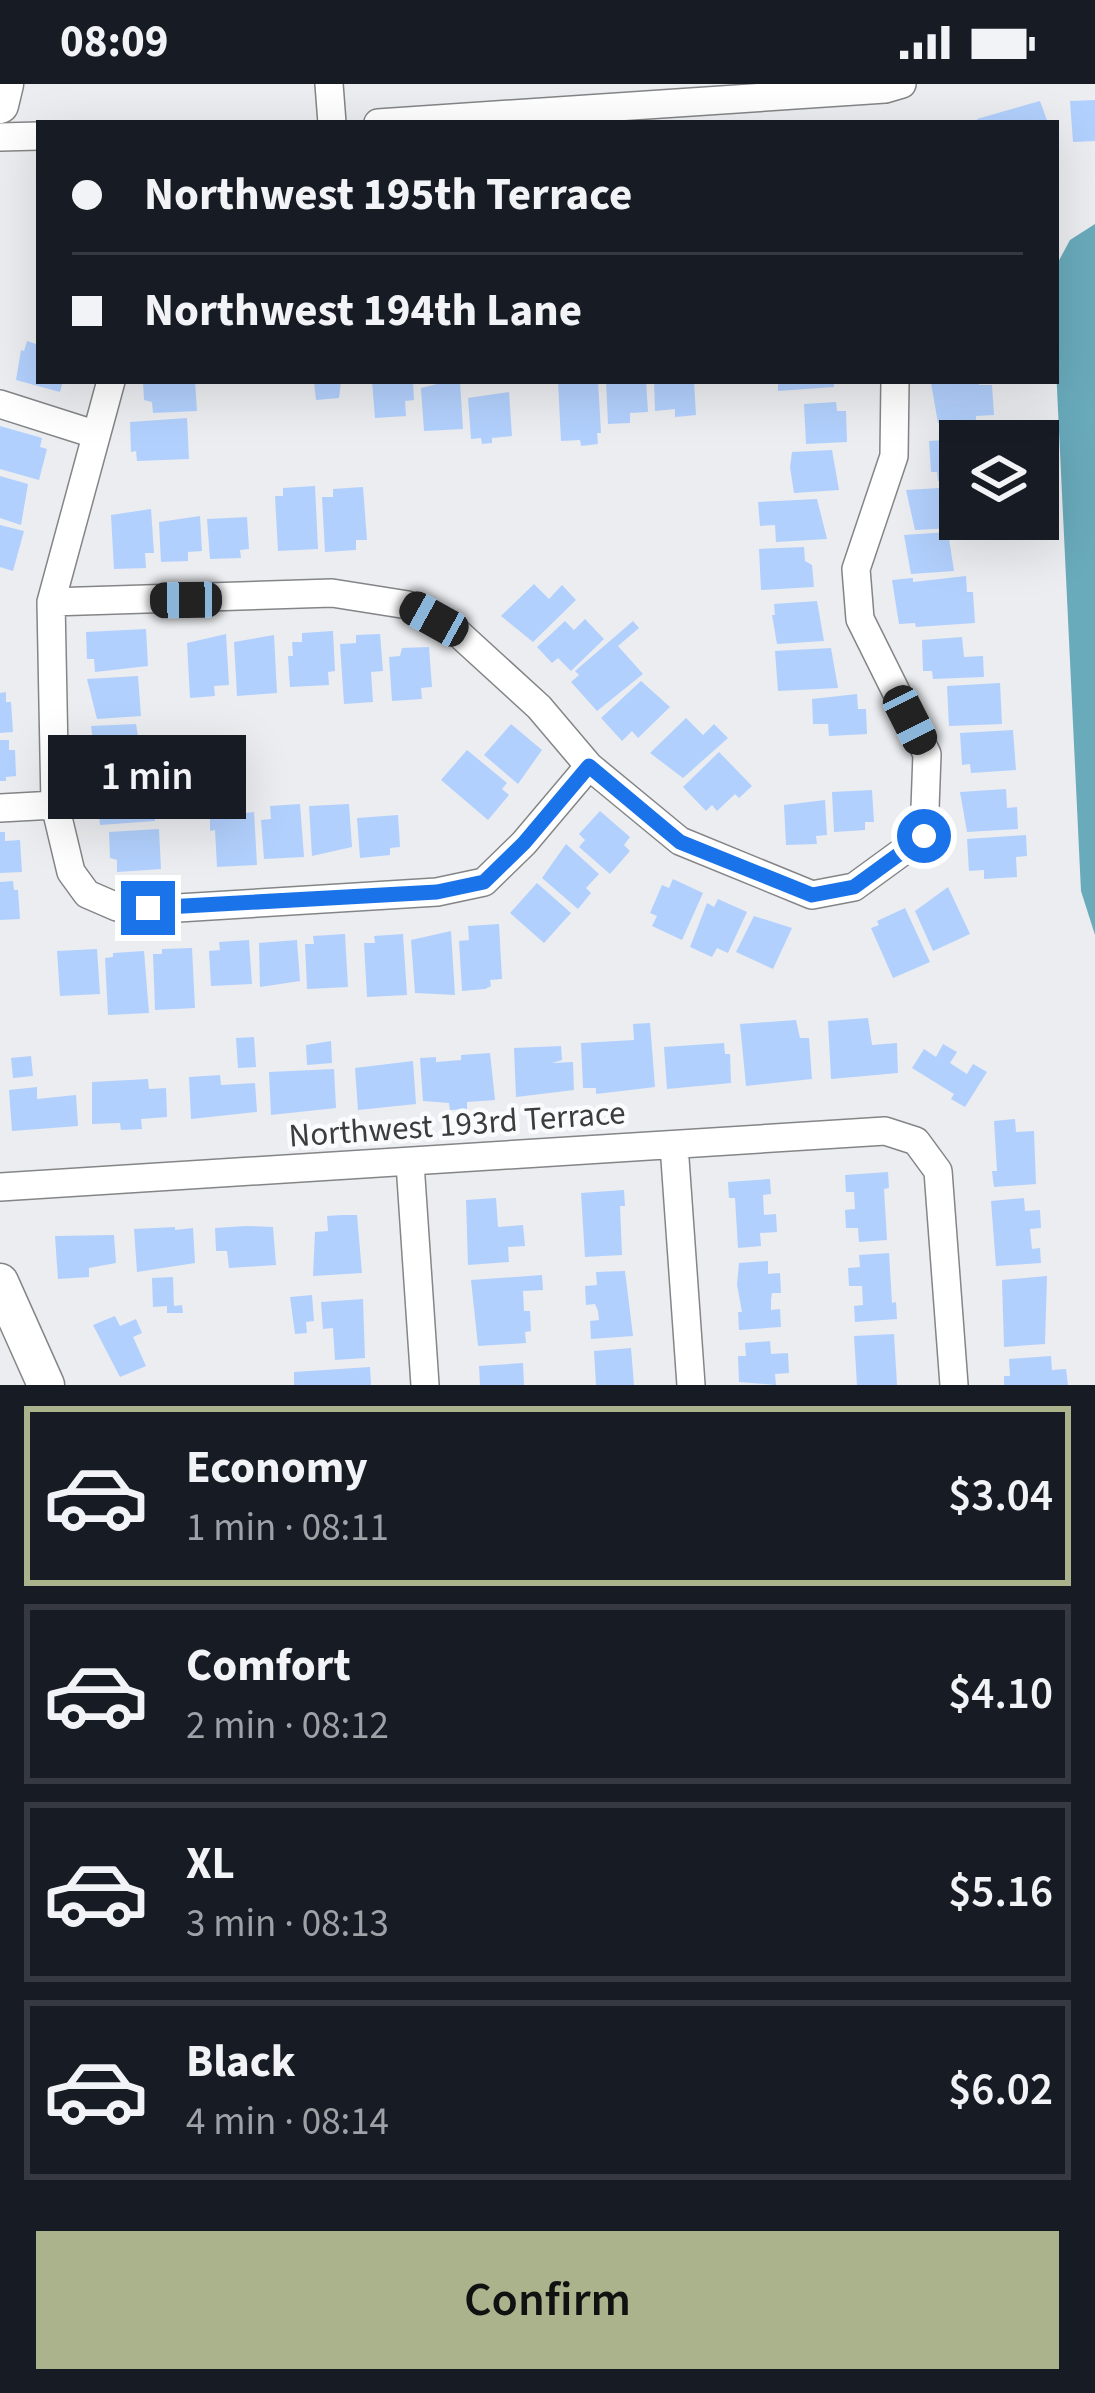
<!DOCTYPE html>
<html lang="en">
<head>
<meta charset="utf-8">
<style>
	:root { --surface:#171b24; --page:#20242c; --text:#f1f3f6; --muted:#9ea1a6; --line:#363941; --accent:#abb38d }
	body { margin:0; font-family:"Source Sans 3",sans-serif; background:var(--page); color:var(--text); height:100vh; display:flex; flex-direction:column; font-size:45px; white-space:nowrap }
	* { box-sizing:border-box; margin:0 }
	p { font-size:39px; color:var(--muted) }
	.icon { flex:none; width:66px; height:66px; fill:none; stroke:currentColor; stroke-width:2; stroke-linecap:round; stroke-linejoin:round }
	.map { position:relative; height:1301px; overflow:hidden }
	.sheet { display:flex; flex-direction:column; background:var(--surface); flex:1 }
	.sheet>* { flex:none }
	.hud { position:absolute; left:36px; top:36px; width:1023px; height:264px; border-radius:0px; box-shadow:0 12px 48px #0002; display:grid; align-content:center; height:264px; padding:0 36px; background:var(--surface) }
	.tools { position:absolute; left:939px; top:336px; display:grid; gap:24px }
	.tools a { display:grid; place-items:center; width:120px; height:120px; border-radius:0px; background:var(--surface); box-shadow:0 12px 48px #0002; font-size:60px }
	.end { position:absolute; width:54px; height:54px; margin:-27px; border:15px solid #1a73e8; background:#fff; box-shadow:0 0 0 6px #fff }
	.from { border-radius:50% }
	.bubble { position:absolute; height:84px; border-radius:0px; background:var(--surface); box-shadow:0 12px 48px #0002; font-size:39px; font-weight:600; line-height:84px; text-align:center }
	.car { position:absolute; width:36px; height:72px; margin:-36px -18px; border-radius:15px; box-shadow:0 0 9px 3px #0007; background:linear-gradient(#222 24%,#8ab4d8 0 40%,#222 0 76%,#8ab4d8 0 86%,#222 0) }
	.hud b { display:flex; align-items:center; gap:42px; height:114px; font-size:45px }
	.hud b+b { border-top:3px solid var(--line) }
	.hud i { width:30px; height:30px; background:var(--text) }
	ul { padding:21px 0 0; list-style:none }
	li { display:flex; align-items:center; gap:36px; height:180px; margin:0 24px 18px; padding:0 12px; border:6px solid var(--line); border-radius:0px }
	li div { flex:1 }
	li b { display:block; font-size:45px }
	li em { font-style:normal; font-weight:600 }
	li.active { border-color:var(--accent) }
	li>.icon { width:108px; height:108px; stroke-width:1.5 }
	.button { display:flex; gap:24px; margin-top:auto; padding:24px 36px }
	.button a { flex:1; height:138px; border-radius:0px; background:var(--accent); color:#111; font-size:48px; font-weight:600; line-height:138px; text-align:center }
	.status { display:flex; justify-content:space-between; align-items:center; height:84px; padding:0 60px; background:var(--surface); direction:ltr }
	.status svg { height:33px; fill:currentColor }
	.map>svg:first-child { display:block }
	.water { fill:#69aabb }
	.building { fill:#b2d0fd }
	.lines { fill:none; stroke-linecap:round; stroke-linejoin:round }
	.street-casing { stroke:#848587; stroke-width:30 }
	.secondary-casing { stroke:#848587; stroke-width:39 }
	.street { stroke:#fff; stroke-width:27 }
	.secondary { stroke:#fff; stroke-width:36 }
	.route { stroke:#1a73e8; stroke-width:15 }
	.labels { text-anchor:middle; stroke-width:9; stroke-linejoin:round; paint-order:stroke }
	.street-label { font-size:33px; fill:#3c3c3d; stroke:#f9fbfd }
</style>
</head>
<body>
<div class="status"><b>08:09</b><svg viewBox="0 0 49 12"><path d="M0 12V9h3v3zM5 12V6h3v6zM10 12V3h3v9zM15 12V0h3v12zM26 1h20v11H26zM47 4h2v5h-2z"/></svg></div>
<div class="map">
<svg width="1095" height="1301" viewBox="0 0 1095 1301">
	<rect width="100%" height="100%" fill="#ebedf0"/>
	<path class="water" d="M1095,140V851L1081,807L1056,284V182L1070,156Z"/>
	<path class="building" d="M1095,16V57L1073,58L1070,17Z
		M1040,17L1048,39H978L977,35Z
		M27,257L39,261V297H63L60,308L16,296L21,266L24,267Z
		M143,297H195L197,327L153,329L152,318L144,316Z
		M314,297H341L339,314L316,316Z
		M372,297H413L414,316L405,317L406,332L375,334Z
		M449,297H460L463,345L424,347L421,304Z
		M558,297H598L601,349H597L598,360L581,362L580,356L561,357Z
		M606,297H646L648,328L630,329V339L608,340Z
		M654,297H694L696,331L675,333V325L655,327Z
		M778,297H834V303L778,307Z
		M979,297V301H992L994,331L976,332V337L938,339L931,299Z
		M509,308L512,352L492,354V359L482,360L481,354L471,355L468,314Z
		M836,318L837,327H846L847,358L806,360L804,320Z
		M187,334L189,375L137,377L136,367L131,368L130,338Z
		M0,342L42,354L40,363L47,365L39,396L0,385Z
		M960,355V395L938,397L937,388H931L929,357Z
		M832,366L839,406L794,409L790,383L792,368Z
		M0,392L28,400L21,441L0,434Z
		M315,402L318,465L278,467L275,412H283V404Z
		M363,403L367,456H356V466L325,468L322,413H333V405Z
		M956,403L960,435H971V443L915,446L906,406Z
		M817,415L827,455L776,458L775,441L760,442L758,418Z
		M151,425L154,469H145L146,484L114,485L111,431Z
		M200,432L202,467L188,468V477L161,478L159,438Z
		M247,433L249,465L240,466L241,474L210,475L207,435Z
		M0,441L24,447L13,487L0,483Z
		M948,448L954,487L911,490L904,451Z
		M804,463L805,477L812,481L814,503L761,506L759,465Z
		M966,492L967,508H973L975,539L916,543L915,539L899,540L892,496L913,494V498Z
		M534,500L549,515L562,501L576,516L533,558L501,532Z
		M817,517L824,557L777,560L772,531H775L774,520Z
		M585,535L604,555L571,587L558,574L552,579L537,563L565,537L574,546Z
		M633,537L639,544L618,562L643,590L597,627L571,598L579,591L575,587Z
		M146,545L148,582L95,588L94,575H87L86,548Z
		M333,547L335,587L328,588L329,601L290,603L288,572H293L292,558H302V549Z
		M226,550L229,601L214,602L215,612L190,614L187,559Z
		M380,550L383,587L371,588L373,618L344,620L340,560L356,559V551Z
		M274,551L277,609L237,612L234,558Z
		M962,553L964,573L983,572L984,593L933,595L932,587H923L922,556Z
		M429,563L432,603L421,604L422,615L392,617L389,573L400,572L402,564Z
		M831,564L838,604L778,607L775,567Z
		M138,592L141,632L97,635L87,595Z
		M641,597L670,623L638,654L632,647L622,657L601,634Z
		M1000,599L1002,640L949,642L947,602Z
		M6,608V618H11L13,648L0,649V609Z
		M857,610L858,625H866L867,650L829,652L828,640H813L812,615Z
		M686,634L703,651L714,640L728,654L683,694L650,669Z
		M136,640L140,665L138,680L97,683L91,642Z
		M511,640L542,666L518,700L484,671Z
		M1013,646L1016,686L971,689L970,680L962,681L960,649Z
		M0,656H9V666H15L16,692L6,693V697H0Z
		M467,666L507,699L502,705L509,711L488,736L441,696Z
		M719,668L752,702L739,714L735,710L717,727L712,721L706,727L683,703Z
		M128,699L129,707H136V712L153,710L155,737L100,741L99,726L92,727L90,702Z
		M1006,705L1007,724L1017,723L1018,745L967,748L960,708Z
		M872,706L874,738H865V746L834,748L832,708Z
		M825,716L827,751L816,752L817,760L786,761L784,721Z
		M244,719L245,729L254,728L257,781L217,783L215,746L210,747V733H215V720Z
		M300,720L304,773L264,775L261,736L271,735L270,722Z
		M349,720L352,763L312,772L309,722Z
		M600,727L630,753L624,761L630,767L610,790L579,763L585,756L579,750Z
		M398,731L400,763L390,764V771L360,774L357,734Z
		M159,745L161,785L117,788V776L110,774L109,748Z
		M0,748H5V757L20,756L22,788L0,789Z
		M1026,751L1027,772L1016,773L1017,793L984,795V786L969,787L967,755Z
		M566,760L599,790L586,804L591,809L578,825L542,794Z
		M673,795L703,809L682,856L652,842L657,832L650,829L662,801L669,804Z
		M13,797L14,806H18L20,835L0,836V798Z
		M537,799L571,829L544,859L510,829Z
		M948,803L970,850L933,867L915,827Z
		M718,815L747,828L728,869L717,864L712,873L690,863L707,819L714,823Z
		M905,824L930,878L893,894L871,844L879,841L877,837Z
		M754,832L792,844L773,885L736,868Z
		M499,840L502,895L490,896L491,902L485,905L462,907L459,857L469,856L468,842Z
		M451,847L455,911L415,909L411,856Z
		M345,850L348,903L307,905L305,860H314L313,852Z
		M403,850L407,911L367,913L364,859H375L374,852Z
		M249,856L252,900L211,902L209,867L220,866L219,858Z
		M297,856L300,897L260,903L259,859Z
		M192,864L195,924L155,926L153,870H162V865Z
		M97,865L100,910L60,912L57,867Z
		M144,867L149,929L108,931L105,874L113,873V869Z
		M868,934L872,961L897,959L898,989L831,995L828,937Z
		M796,936L800,954H809L812,995L746,1002L740,940Z
		M650,939L655,1003L596,1010V1004H583L581,959L634,956L633,940Z
		M254,953L256,983L238,984L236,954Z
		M331,957L332,979L307,981L306,961Z
		M724,959L725,970H730L731,999L667,1005L664,963Z
		M943,960L957,968L950,979L967,990L973,980L987,988L965,1023L951,1015L954,1010L912,984L924,965L936,973Z
		M561,962L562,976L552,979L573,978L574,1006L516,1013L514,964Z
		M490,969L495,1016L467,1018V1025L450,1026L449,1019L423,1017L420,974L436,973V978L461,976V971Z
		M31,972L33,992L13,994L11,974Z
		M413,977L416,1020L358,1026L355,984Z
		M334,985L336,1024L271,1031L269,988Z
		M220,991L221,1001L255,999L257,1028L191,1035L189,993Z
		M148,995L149,1005L166,1004L167,1033L141,1035L142,1045L121,1046L120,1039L92,1040V998Z
		M37,1003V1015L76,1011L78,1042L12,1047L9,1006Z
		M1015,1035L1016,1048L1034,1047L1036,1100L994,1103L992,1087H997L994,1037Z
		M888,1088L889,1104L884,1105L887,1156L859,1158L858,1144H846L845,1126L855,1125L854,1108H846L845,1091Z
		M770,1095L771,1110L763,1111L764,1131L776,1130L777,1148L760,1149L761,1162L738,1164L735,1114H729L728,1098Z
		M624,1106L625,1122H620L622,1171L585,1173L581,1109Z
		M496,1114L498,1143L523,1141L525,1162L508,1163L509,1178L468,1181L466,1116Z
		M1024,1114L1025,1127L1040,1126L1041,1144L1030,1145L1032,1165L1040,1164L1041,1179L996,1182L991,1117Z
		M342,1131H357L362,1189L313,1192L315,1148L328,1147L327,1132Z
		M246,1142L273,1143L276,1181L229,1184L227,1167H216L215,1144Z
		M175,1143V1146L193,1144L195,1179L137,1188L134,1145Z
		M114,1151L116,1179L89,1184V1193L58,1195L55,1152Z
		M889,1169L892,1219L896,1218L897,1235L855,1238L854,1222L863,1221L862,1202H849L848,1184L860,1183L859,1171Z
		M768,1177V1190L780,1189L781,1209H772L771,1216V1226L780,1225L781,1243L739,1246L738,1228H742L737,1201L739,1179Z
		M625,1187L633,1252L591,1255L590,1237L599,1236L598,1227L595,1220L586,1221L585,1202L597,1201L596,1188Z
		M542,1191L543,1206L523,1207L524,1227H530L531,1247L525,1248L526,1259L478,1262L471,1196Z
		M1047,1192L1045,1260L1004,1263L1002,1196Z
		M173,1193L174,1222L182,1221L183,1229H167V1222L153,1223L152,1194Z
		M312,1211L314,1237L306,1238L307,1249L295,1250L290,1213Z
		M363,1215L365,1274L335,1276L333,1244L323,1245L321,1218Z
		M115,1232L120,1242L136,1235L142,1249L133,1253L146,1282L120,1293L93,1241Z
		M894,1250L897,1301H857L854,1252Z
		M770,1257L771,1270L788,1269L789,1289L775,1290L776,1301L739,1298L738,1272H746L745,1259Z
		M631,1264L634,1301H596L594,1267Z
		M1051,1272L1052,1286L1066,1285L1068,1301H1004V1292H1010L1009,1275Z
		M523,1279L524,1301H480L479,1282Z
		M370,1283L371,1301H294V1288Z"/>
	<g class="lines">
		<g class="street-casing">
			<path id="street" d="M329,0L332,39
				M378,39L885,5L902,0
				M0,53L39,52
				M111,297L51,518L55,721L71,788L87,810L117,823L178,824L437,808L484,798L524,759L589,682
				M0,320L94,350
				M51,518L332,509L408,521L458,549L539,623L589,682L680,757L812,811L854,803L924,752L927,670L860,535L856,485L894,372L895,297
				M0,724L55,721
				M674,1061L691,1301
				M410,1079L425,1301
				M0,1103L885,1047L916,1057L938,1087L954,1301"/>
		</g>
		<g class="secondary-casing">
			<path id="secondary" d="M0,21L5,0
				M0,1198L46,1301"/>
		</g>
		<use href="#street" class="street"/>
		<use href="#secondary" class="secondary"/>
	</g>
	<g class="lines">
		<path class="route" d="M148,824L437,808L484,798L524,759L589,682L680,758L812,811L854,803L924,752"/>
	</g>
	<g class="labels">
		<g class="street-label">
			<text transform="translate(457 1039) rotate(-4)" y="12">Northwest 193rd Terrace</text>
		</g>
	</g>
</svg>
<div class="tools">
<a><svg class="icon" aria-label="layers" viewBox="0 0 24 24"><path d="M12 4l9 5-9 5-9-5zM3 14l9 5 9-5"/></svg></a>
</div>
<i class="end from" style="left:924px;top:752px"></i>
<i class="end" style="left:148px;top:824px"></i>
<div class="bubble" style="left:48px;top:651px;width:198px">1 min</div>
<i class="car" style="left:186px;top:516px;rotate:269deg"></i>
<i class="car" style="left:434px;top:535px;rotate:299deg"></i>
<i class="car" style="left:910px;top:636px;rotate:153deg"></i>
<div class="hud">
<b><i class="from"></i>Northwest 195th Terrace</b>
<b><i></i>Northwest 194th Lane</b>
</div>
</div>
<section class="sheet">
<ul>
<li class="active"><svg class="icon" aria-label="car" viewBox="0 0 24 24"><path d="M5 17H2v-5l4-1 3-4h7l3 4 3 1v5h-3M9 17h6M6 11h13"/><circle cx="7" cy="17" r="2"/><circle cx="17" cy="17" r="2"/></svg><div><b>Economy</b><p>1 min · 08:11</p></div><em>$3.04</em></li>
<li><svg class="icon" aria-label="car" viewBox="0 0 24 24"><path d="M5 17H2v-5l4-1 3-4h7l3 4 3 1v5h-3M9 17h6M6 11h13"/><circle cx="7" cy="17" r="2"/><circle cx="17" cy="17" r="2"/></svg><div><b>Comfort</b><p>2 min · 08:12</p></div><em>$4.10</em></li>
<li><svg class="icon" aria-label="car" viewBox="0 0 24 24"><path d="M5 17H2v-5l4-1 3-4h7l3 4 3 1v5h-3M9 17h6M6 11h13"/><circle cx="7" cy="17" r="2"/><circle cx="17" cy="17" r="2"/></svg><div><b>XL</b><p>3 min · 08:13</p></div><em>$5.16</em></li>
<li><svg class="icon" aria-label="car" viewBox="0 0 24 24"><path d="M5 17H2v-5l4-1 3-4h7l3 4 3 1v5h-3M9 17h6M6 11h13"/><circle cx="7" cy="17" r="2"/><circle cx="17" cy="17" r="2"/></svg><div><b>Black</b><p>4 min · 08:14</p></div><em>$6.02</em></li>
</ul>
<div class="button"><a>Confirm</a></div>
</section>
</body>
</html>
